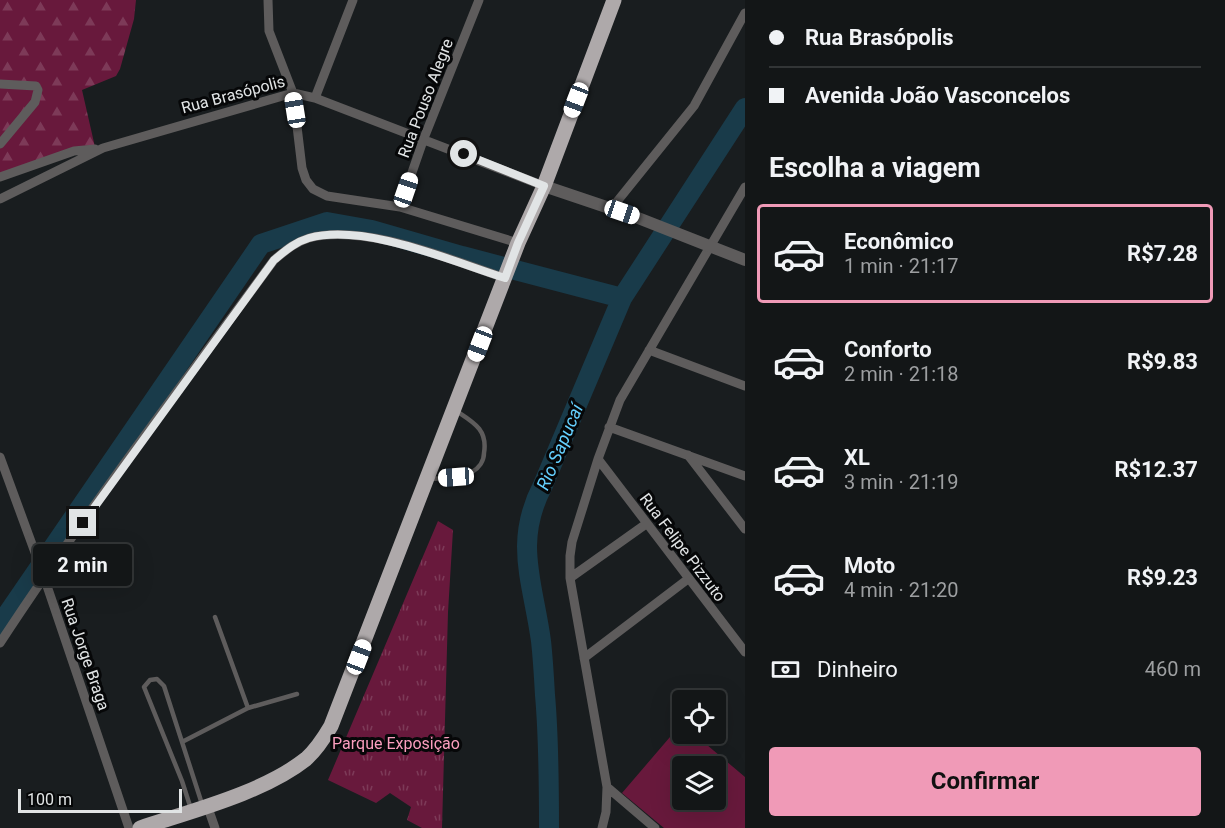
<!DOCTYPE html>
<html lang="pt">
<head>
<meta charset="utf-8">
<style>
	:root { --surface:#131617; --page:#1c1f20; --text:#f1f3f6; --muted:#9d9fa1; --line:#323536; --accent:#f09ab7 }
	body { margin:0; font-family:Roboto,sans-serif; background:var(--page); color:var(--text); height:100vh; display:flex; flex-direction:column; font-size:22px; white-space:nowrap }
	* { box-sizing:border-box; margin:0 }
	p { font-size:20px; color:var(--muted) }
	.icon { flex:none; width:33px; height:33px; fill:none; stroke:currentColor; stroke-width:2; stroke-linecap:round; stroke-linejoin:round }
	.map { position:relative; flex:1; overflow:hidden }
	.details { display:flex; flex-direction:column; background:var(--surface); width:480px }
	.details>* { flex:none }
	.hud { display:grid; align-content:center; height:132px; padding:0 24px; background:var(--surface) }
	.fabs { position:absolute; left:672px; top:690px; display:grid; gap:12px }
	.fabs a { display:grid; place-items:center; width:54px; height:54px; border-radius:6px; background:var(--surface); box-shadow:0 6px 24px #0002,0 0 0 2px var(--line); font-size:30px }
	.scale { position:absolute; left:18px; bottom:15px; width:164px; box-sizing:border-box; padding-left:6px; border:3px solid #e1e4e5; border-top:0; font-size:16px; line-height:21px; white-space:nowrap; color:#e1e4e5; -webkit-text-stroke:4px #060708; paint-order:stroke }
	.end { position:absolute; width:27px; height:27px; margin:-14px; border:8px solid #e1e4e5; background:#111; box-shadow:0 0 0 3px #111 }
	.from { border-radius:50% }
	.bubble { position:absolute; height:42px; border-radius:6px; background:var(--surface); box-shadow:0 6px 24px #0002,0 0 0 2px var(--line); font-size:20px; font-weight:700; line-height:42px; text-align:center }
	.car { position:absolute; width:18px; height:36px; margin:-18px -9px; border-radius:8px; box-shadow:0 0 4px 2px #0007; background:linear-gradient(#fff 24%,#345 0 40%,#fff 0 76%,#345 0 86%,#fff 0) }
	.hud b { display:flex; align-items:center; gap:21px; height:57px; font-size:22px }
	.hud b+b { border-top:2px solid var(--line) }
	.hud i { width:15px; height:15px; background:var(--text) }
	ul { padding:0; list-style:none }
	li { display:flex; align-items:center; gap:18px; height:99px; margin:0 12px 9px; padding:0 12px; border:3px solid transparent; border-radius:6px }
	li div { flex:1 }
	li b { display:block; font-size:22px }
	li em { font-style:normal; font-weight:700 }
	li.selected { border-color:var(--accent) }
	li>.icon { width:54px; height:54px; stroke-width:1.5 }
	h2 { padding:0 24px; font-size:27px; line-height:72px }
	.pay { display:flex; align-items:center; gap:15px; height:66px; padding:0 24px; font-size:22px }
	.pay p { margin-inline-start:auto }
	.action { display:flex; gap:12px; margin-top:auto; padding:12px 24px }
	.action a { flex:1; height:69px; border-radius:6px; background:var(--accent); color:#111; font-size:24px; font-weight:700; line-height:69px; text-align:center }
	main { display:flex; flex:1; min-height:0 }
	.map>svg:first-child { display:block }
	.forest { fill:url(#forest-firs) }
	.park { fill:url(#park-tufts) }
	.garden { fill:#68193c; fill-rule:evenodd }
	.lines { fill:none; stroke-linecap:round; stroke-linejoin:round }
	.river { stroke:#193b4a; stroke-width:20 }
	.service { stroke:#5e5c5c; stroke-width:4.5 }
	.minor { stroke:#5e5c5c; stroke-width:9 }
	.tertiary { stroke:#5e5c5c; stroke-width:12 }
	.trunk { stroke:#aea9aa; stroke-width:15 }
	.route { stroke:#e1e4e5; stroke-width:8 }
	.labels { text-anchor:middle; stroke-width:6; stroke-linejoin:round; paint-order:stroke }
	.street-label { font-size:16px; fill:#e1e4e5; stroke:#060708 }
	.park-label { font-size:16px; fill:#fb9ebe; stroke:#060708 }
	.water-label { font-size:18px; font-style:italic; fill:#65d0fe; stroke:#060708 }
</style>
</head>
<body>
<main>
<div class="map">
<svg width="745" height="828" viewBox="0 0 745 828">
	<defs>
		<pattern id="forest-firs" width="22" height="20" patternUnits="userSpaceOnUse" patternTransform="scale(1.5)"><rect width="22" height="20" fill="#68193c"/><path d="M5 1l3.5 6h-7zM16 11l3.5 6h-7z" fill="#7d3a58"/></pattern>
		<pattern id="park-tufts" width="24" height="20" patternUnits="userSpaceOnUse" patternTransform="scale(1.5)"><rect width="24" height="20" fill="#68193c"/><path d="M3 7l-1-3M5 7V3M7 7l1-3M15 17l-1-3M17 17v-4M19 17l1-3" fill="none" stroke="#7d3a58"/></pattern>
	</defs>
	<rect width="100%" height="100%" fill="#191d1f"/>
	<path class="forest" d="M0,0H136L134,19L120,69L116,76L82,90L95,147L0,180Z"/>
	<path class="park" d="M438,521L453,530L448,612L442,828H422L407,820L411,807L390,793L376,803L328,780Z"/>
	<path class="garden" d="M682,723V734H694L745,777V828H664L622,793ZM682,766H716V800H682Z"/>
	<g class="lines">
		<path class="river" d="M0,625L261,244L327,222L372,230L462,256L622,298
			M549,828C549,784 549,740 545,695C544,677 543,659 541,641C533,582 513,542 543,485L622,298L745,108"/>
		<path class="service" d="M430,479C444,478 459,479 472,472C479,468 484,461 484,453C488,429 473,422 455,410
			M248,708L297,694
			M182,742L248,708L215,617
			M191,809L182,781L144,687L150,680L157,679L164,686L202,804"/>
		<path class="minor" d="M268,0L269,31L293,93L302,168L306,180L313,189L327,196L400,207L518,243
			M0,84L36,86L38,90L35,102L0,144
			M315,98L353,0
			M0,177L74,151L95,149
			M0,199L103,148L293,93L315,98L544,186
			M400,207L424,138L479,0
			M611,209L694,106L745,13
			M649,350L745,386
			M609,427L745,476
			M688,455L745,529
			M0,457L44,577L129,828
			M598,459L745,652
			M570,578L646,524
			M0,643C86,512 181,386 274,260C285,251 295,242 309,238C365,223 451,260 505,278
			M584,658L688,579
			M607,787L655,828
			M207,805L215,828
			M602,828L606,812L607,787L570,578V556L572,542L598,459L620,400L745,187"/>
		<path class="tertiary" d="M544,186L633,216L745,260"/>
		<path class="trunk" d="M140,828C191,811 263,793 306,759C316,750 324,738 331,726L518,243L544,186L614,0"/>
	</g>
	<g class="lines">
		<path class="route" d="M83,523L274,260C285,251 295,242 309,238C365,223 451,261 505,278L518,243L544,186L464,154"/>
	</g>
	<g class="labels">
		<g class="street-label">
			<text transform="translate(233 94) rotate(-15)" y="6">Rua Brasópolis</text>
			<text transform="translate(425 98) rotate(-69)" y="6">Rua Pouso Alegre</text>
			<text transform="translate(683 547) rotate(53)" y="6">Rua Felipe Pizzuto</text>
			<text transform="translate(86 654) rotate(71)" y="6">Rua Jorge Braga</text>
		</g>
		<g class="park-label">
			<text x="396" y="749">Parque Exposição</text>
		</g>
		<g class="water-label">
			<text transform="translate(560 447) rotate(-67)" y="6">Rio Sapucaí</text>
		</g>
	</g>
</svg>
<div class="fabs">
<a><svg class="icon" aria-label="locate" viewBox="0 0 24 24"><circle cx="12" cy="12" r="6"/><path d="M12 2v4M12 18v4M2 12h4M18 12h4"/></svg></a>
<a><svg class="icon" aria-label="layers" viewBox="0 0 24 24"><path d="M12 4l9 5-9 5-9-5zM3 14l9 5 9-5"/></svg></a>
</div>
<div class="scale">100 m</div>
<i class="end from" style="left:464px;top:154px"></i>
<i class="end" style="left:83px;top:523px"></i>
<div class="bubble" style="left:33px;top:544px;width:99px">2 min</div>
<i class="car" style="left:576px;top:100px;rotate:201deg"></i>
<i class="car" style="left:295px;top:110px;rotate:351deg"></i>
<i class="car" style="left:406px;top:190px;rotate:19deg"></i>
<i class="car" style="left:622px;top:212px;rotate:109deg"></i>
<i class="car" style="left:480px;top:344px;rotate:201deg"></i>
<i class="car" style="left:456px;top:477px;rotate:266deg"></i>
<i class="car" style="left:359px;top:657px;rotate:21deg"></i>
</div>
<section class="details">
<div class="hud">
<b><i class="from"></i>Rua Brasópolis</b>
<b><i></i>Avenida João Vasconcelos</b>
</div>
<h2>Escolha a viagem</h2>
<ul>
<li class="selected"><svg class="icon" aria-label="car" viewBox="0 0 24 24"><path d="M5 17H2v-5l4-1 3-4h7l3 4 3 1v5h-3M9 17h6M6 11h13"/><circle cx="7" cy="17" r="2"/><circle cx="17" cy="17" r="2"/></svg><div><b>Econômico</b><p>1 min · 21:17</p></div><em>R$7.28</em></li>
<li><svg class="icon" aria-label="car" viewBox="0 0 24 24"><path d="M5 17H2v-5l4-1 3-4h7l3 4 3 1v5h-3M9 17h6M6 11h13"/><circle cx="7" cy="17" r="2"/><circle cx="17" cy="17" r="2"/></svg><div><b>Conforto</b><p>2 min · 21:18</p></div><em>R$9.83</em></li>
<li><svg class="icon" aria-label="car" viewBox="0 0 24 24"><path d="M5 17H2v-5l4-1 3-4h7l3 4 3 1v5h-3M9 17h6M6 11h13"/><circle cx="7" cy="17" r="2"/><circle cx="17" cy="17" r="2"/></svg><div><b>XL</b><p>3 min · 21:19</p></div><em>R$12.37</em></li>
<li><svg class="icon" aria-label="car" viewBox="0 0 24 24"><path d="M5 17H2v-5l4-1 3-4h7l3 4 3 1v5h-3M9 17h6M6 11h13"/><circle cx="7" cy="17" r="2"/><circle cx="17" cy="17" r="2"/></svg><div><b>Moto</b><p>4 min · 21:20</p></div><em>R$9.23</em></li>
</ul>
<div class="pay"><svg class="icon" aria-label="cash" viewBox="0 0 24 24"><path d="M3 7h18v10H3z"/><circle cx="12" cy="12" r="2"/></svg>Dinheiro<p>460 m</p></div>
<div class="action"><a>Confirmar</a></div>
</section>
</main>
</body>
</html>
